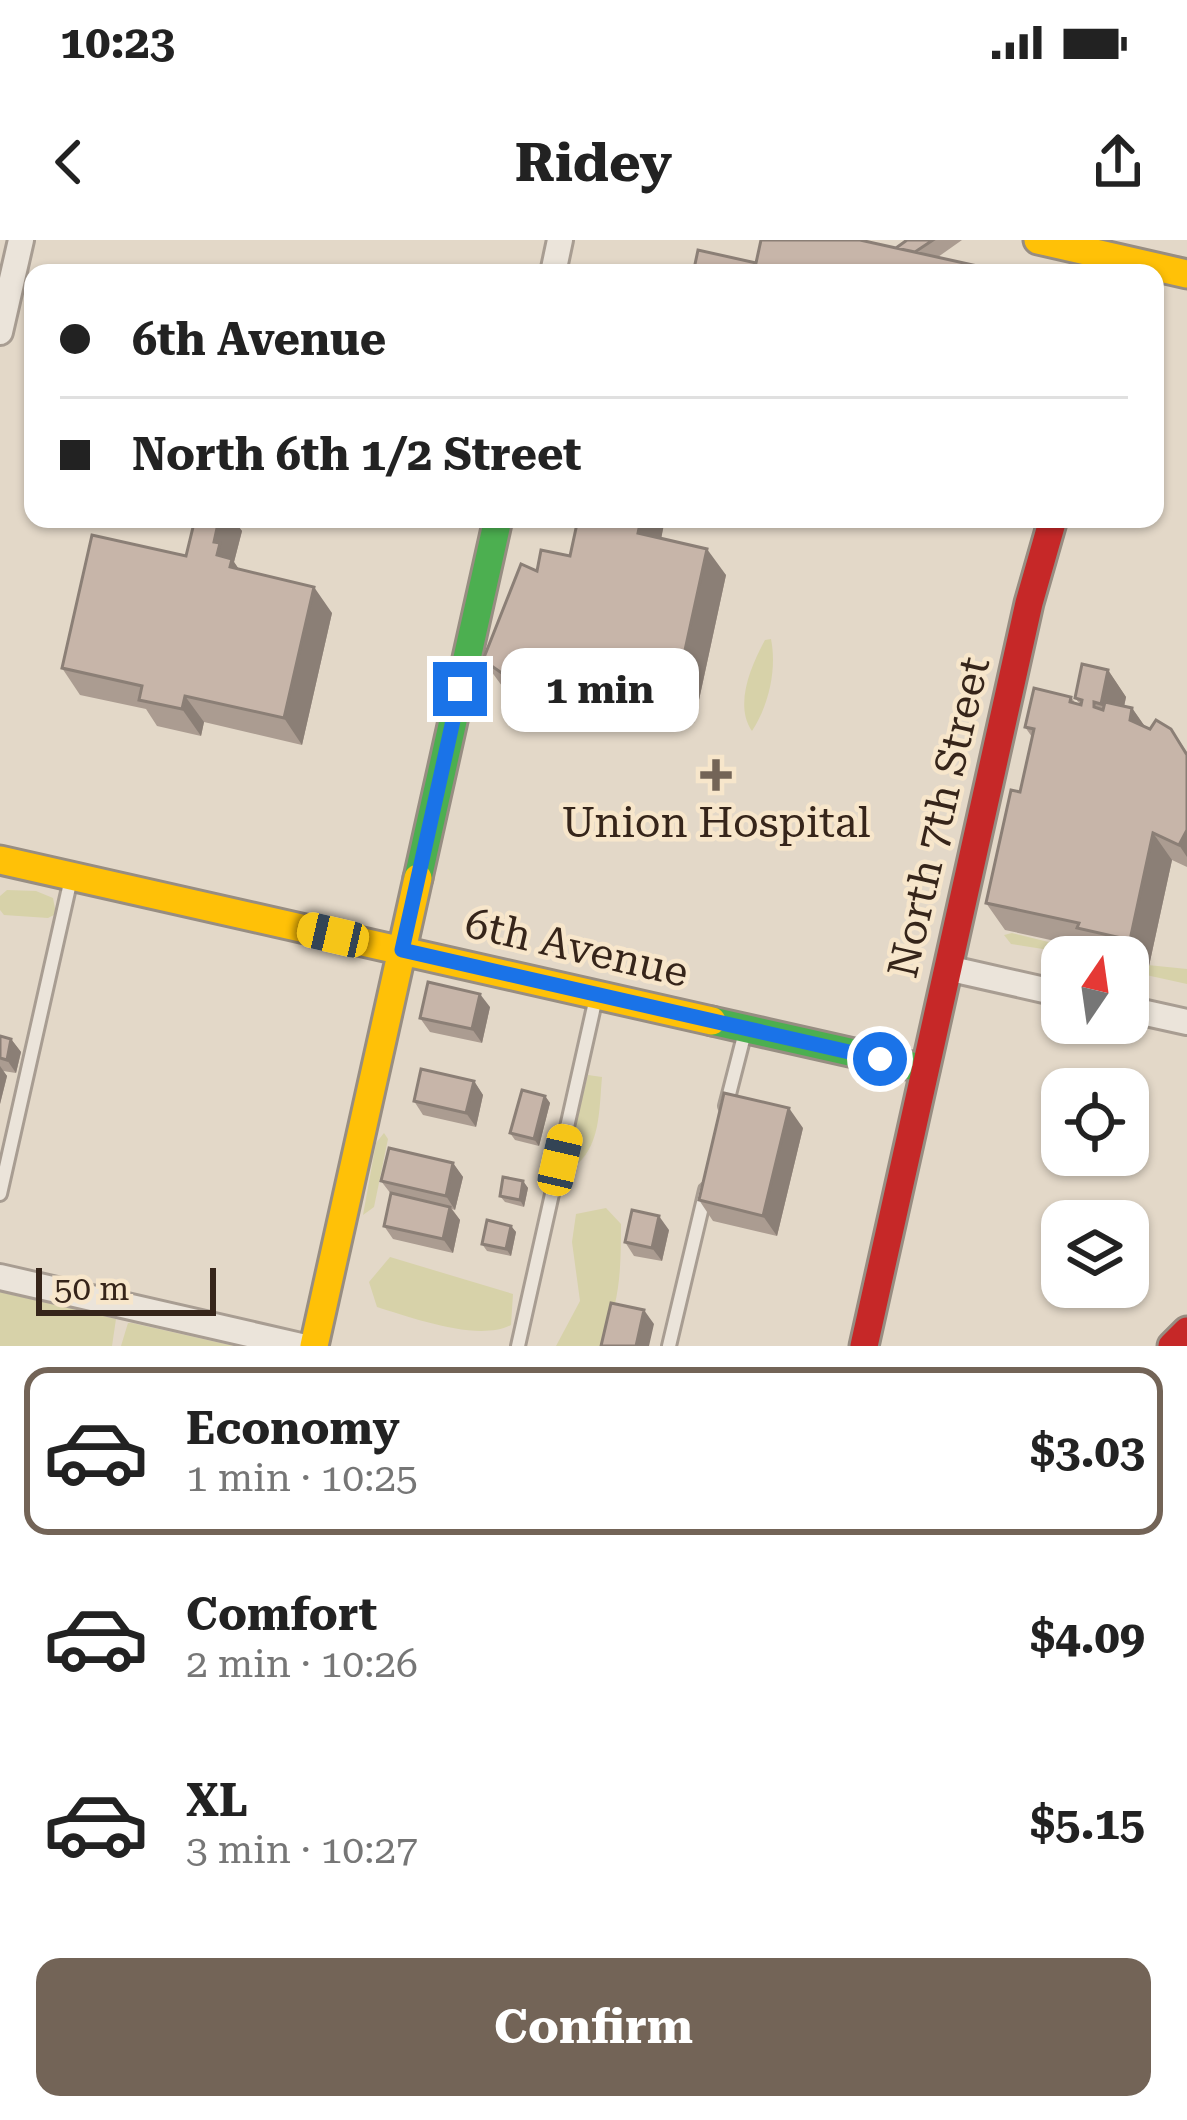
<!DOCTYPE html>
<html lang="en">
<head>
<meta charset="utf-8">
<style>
	:root { --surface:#fff; --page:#f2f2f2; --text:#222; --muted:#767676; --line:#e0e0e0; --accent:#736457 }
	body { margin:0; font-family:"Roboto Serif",serif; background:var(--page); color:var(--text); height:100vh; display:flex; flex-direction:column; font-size:45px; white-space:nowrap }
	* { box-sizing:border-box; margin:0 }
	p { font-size:39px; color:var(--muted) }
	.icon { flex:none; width:66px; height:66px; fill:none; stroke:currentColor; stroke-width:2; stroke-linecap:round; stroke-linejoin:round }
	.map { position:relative; height:1106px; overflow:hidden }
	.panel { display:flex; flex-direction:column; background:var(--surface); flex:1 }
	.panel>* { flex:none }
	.guide { position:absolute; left:24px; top:24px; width:1140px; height:264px; border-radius:24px; box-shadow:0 3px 9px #0004; display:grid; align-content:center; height:264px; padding:0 36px; background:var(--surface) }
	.needle { width:78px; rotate:13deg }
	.buttons { position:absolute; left:1041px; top:696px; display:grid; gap:24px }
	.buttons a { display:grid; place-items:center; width:108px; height:108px; border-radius:24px; background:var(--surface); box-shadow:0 3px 9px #0004; font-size:60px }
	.scale { position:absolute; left:36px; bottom:30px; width:180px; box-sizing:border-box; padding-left:12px; border:6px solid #36251a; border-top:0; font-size:33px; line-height:42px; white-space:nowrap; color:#36251a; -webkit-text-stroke:9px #f7e6cb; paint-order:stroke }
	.end { position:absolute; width:54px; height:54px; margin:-27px; border:15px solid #1a73e8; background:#fff; box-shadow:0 0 0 6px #fff }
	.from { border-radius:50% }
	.bubble { position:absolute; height:84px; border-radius:24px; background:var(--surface); box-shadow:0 3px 9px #0004; font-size:39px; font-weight:700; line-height:84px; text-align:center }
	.car { position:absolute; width:36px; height:72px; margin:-36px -18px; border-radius:15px; box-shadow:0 0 9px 3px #0007; background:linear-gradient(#f5c518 24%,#345 0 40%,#f5c518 0 76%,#345 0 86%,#f5c518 0) }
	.guide b { display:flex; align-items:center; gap:42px; height:114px; font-size:45px }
	.guide b+b { border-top:3px solid var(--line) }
	.guide i { width:30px; height:30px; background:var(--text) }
	ul { padding:21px 0 0; list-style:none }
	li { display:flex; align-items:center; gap:36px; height:168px; margin:0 24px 18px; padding:0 12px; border:6px solid transparent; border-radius:24px }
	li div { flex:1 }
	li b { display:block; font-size:45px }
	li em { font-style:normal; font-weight:700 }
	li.on { border-color:var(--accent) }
	li>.icon { width:108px; height:108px; stroke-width:1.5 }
	.cta { display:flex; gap:24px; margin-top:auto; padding:24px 36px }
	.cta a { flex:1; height:138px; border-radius:24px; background:var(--accent); color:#fff; font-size:48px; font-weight:700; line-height:138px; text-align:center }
	.status { display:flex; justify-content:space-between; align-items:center; height:84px; padding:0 60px; background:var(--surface); direction:ltr }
	.status svg { height:33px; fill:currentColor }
	header { display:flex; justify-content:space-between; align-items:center; height:156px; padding:0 36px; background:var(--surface); font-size:54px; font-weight:700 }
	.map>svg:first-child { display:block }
	.green { fill:#d7d2a9 }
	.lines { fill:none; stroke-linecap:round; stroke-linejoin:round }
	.lane-casing { stroke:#a89d92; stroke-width:18 }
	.street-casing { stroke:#a89d92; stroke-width:30 }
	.fast-casing { stroke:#978d82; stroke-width:33 }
	.slow-casing { stroke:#978d82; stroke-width:33 }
	.jam-casing { stroke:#978d82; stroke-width:33 }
	.lane { stroke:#ebe4da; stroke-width:12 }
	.street { stroke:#ebe4da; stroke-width:24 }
	.fast { stroke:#4caf50; stroke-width:27 }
	.slow { stroke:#ffc107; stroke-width:27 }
	.jam { stroke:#c62828; stroke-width:27 }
	.wall { fill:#ab9c91 }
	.shaded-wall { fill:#8b7f76 }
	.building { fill:#c7b5a9; stroke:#8b7f76; stroke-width:3 }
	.route { stroke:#1a73e8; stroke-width:15 }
	.poi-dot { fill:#736457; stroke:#f7e6cb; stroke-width:4.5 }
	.labels { text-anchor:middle; stroke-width:9; stroke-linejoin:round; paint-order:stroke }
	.street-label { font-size:42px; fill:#36251a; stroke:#f7e6cb }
	.poi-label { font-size:42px; fill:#36251a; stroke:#f7e6cb }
</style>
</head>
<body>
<div class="status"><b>10:23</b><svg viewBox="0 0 49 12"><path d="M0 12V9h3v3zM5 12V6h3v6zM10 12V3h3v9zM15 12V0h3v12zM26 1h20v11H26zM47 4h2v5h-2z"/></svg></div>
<header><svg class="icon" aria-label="back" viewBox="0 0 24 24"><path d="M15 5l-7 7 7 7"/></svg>Ridey<svg class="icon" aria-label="share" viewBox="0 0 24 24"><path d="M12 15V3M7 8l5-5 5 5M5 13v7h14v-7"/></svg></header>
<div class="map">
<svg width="1187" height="1106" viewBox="0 0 1187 1106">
	<rect width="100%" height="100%" fill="#e3d8c8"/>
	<path class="green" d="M771,399C777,429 769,465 752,491C734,465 751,426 765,400Z
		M7,650L36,651L53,658L56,674L48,678L4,675L0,670V656Z
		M1012,693L1089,712L1093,717L1011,704L1004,695Z
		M1128,723L1187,729V744L1128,731Z
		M588,835L602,837C599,869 601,909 572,928L566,918Z
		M384,893L388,899L374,967L363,975L376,903Z
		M606,968L621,984C621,1032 620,1062 601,1106H556L580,1061L572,1002L576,974Z
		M390,1017L513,1054L511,1085C478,1102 413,1078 377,1067L369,1042Z
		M0,1052L116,1079L112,1106H0Z
		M128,1083H132L234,1106H121Z"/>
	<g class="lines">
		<g class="lane-casing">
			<path id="lane" d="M726,866L745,792
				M0,954L70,643
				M518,1106L595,762
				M669,1106L706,950"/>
		</g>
		<g class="street-casing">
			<path id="street" d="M553,33L560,0
				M0,92L21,0
				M947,728L1062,754
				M1128,769L1187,782
				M0,1037L301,1106"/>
		</g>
		<g class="fast-casing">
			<path id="fast" d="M418,638L498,279
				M712,781L925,829"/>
		</g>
		<g class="slow-casing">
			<path id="slow" d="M1038,0L1187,34
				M0,620L712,781
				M314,1106L418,638"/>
		</g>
		<g class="jam-casing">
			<path id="jam" d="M864,1106L1029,363L1053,279
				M1172,1106L1187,1091"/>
		</g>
		<use href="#lane" class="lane"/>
		<use href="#street" class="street"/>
		<use href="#fast" class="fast"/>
		<use href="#slow" class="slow"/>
		<use href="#jam" class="jam"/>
	</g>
	<path class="wall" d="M907,0H962L938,17L1009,33H697L694,29L896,8Z
		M195,279H233L242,291L234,322L239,330L332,373L302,505L204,482L201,496L157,486L146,469L80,455L62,428L186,316Z
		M618,279H665L661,298L726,335L694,483L622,467L618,484H574L538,472L502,446L483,420L537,331L570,316Z
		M1108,430L1126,457L1124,467L1132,468L1145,487L1150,489H1171L1187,512V627L1172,620L1149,726L1128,722V717H1107L1096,715L1092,709L1005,690L986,663L1020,552L1032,497L1025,487L1071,457L1076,464H1080L1075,458Z
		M490,767L482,803L430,792L420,778Z
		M0,796L11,799L21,812L16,833L3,831L7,836L0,864Z
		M474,841L483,855L476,887L423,875L414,861Z
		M545,856L550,863L539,906L515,900L510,893Z
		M803,888L777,996L713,981L699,960Z
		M453,923L463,937L455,970L452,969L460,980L453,1013L393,999L384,986L391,954L381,941Z
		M523,941L528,948L524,967L505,962L500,956Z
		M511,986L516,992L511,1016L487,1011L482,1004Z
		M669,990L662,1021L634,1016L625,1002Z"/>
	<path class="shaded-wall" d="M219,279H233L242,291L234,322L250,345L217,315L214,302Z
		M641,279H665L657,320L638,293Z
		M707,309L726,335L694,483L675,456Z
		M314,347L332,373L302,505L284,478Z
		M1108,430L1126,457L1119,490L1101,464Z
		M603,440L622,467L618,484L600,458Z
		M185,456L204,482L201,496L182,469Z
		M1132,468L1151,495L1130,480Z
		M1187,590V617L1179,605Z
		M1153,593L1172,620L1149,726L1130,700Z
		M480,754L490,767L482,803L472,789Z
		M11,799L21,812L16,833L7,820Z
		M0,826L7,836L0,864Z
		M474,841L483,855L476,887L466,873Z
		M545,856L550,863L539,906L534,899Z
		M789,868L803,888L777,996L763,976Z
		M453,923L463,937L455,970L446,956Z
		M523,941L528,948L524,967L520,960Z
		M450,967L460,980L453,1013L443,999Z
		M659,976L669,990L662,1021L652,1008Z
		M511,986L516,992L511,1016L506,1009Z
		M644,1070L654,1084L649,1106H636Z"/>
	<path class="building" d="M761,0H860L1009,33H711L694,29L698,10L756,23Z
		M907,0H933L915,12L896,8Z
		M195,279H219L214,302L220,303L217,315L232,319L230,327L314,347L284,478L185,456L182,469L139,460L142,446L62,428L92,295L186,316Z
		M578,279H616L626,281L627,279H641L638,293L707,309L675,456L603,440L600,458L555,457L519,445L483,420L521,324L537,331L541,310L570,316Z
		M1082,424L1108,430L1101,464L1094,462V467L1103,470L1105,462L1132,468L1130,480L1150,489L1156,480L1171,489L1187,515V590L1179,605L1153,593L1130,700L1077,688L1079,683L986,663L1011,550L1020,552L1034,489L1025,487L1034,448L1071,457L1070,462L1081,465L1082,460L1075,458Z
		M428,742L480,754L472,789L420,778Z
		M0,796L11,799L7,820L0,818Z
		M421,829L474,841L466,873L414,861Z
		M522,850L545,856L534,899L510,893Z
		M724,853L789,868L763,976L699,960Z
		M389,908L453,923L446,956L381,941Z
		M503,937L523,941L520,960L500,956Z
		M391,953L450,967L443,999L384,986Z
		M632,970L659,976L652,1008L625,1002Z
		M487,980L511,986L506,1009L482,1004Z
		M611,1063L644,1070L636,1106H601Z"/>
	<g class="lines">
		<path class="route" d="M460,449L402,710L880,819"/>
	</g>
	<path class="poi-dot" d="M710 517h12v12h12v12h-12v12h-12v-12h-12v-12h12z"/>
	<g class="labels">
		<g class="street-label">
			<text transform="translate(938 577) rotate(-77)" y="15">North 7th Street</text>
			<text transform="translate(577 707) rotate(13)" y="15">6th Avenue</text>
		</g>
		<g class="poi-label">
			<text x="716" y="597">Union Hospital</text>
		</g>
	</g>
</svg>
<div class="buttons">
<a><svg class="needle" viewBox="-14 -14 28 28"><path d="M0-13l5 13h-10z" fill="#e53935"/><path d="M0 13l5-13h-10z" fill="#767676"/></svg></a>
<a><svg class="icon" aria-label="locate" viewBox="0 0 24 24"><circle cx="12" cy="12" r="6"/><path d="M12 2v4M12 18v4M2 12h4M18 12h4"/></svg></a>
<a><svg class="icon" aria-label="layers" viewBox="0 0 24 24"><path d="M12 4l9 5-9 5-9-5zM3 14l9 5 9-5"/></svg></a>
</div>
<div class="scale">50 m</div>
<i class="end from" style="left:880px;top:819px"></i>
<i class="end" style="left:460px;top:449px"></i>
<div class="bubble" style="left:501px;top:408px;width:198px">1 min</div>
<i class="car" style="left:333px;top:695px;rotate:283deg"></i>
<i class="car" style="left:560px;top:920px;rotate:13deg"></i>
<div class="guide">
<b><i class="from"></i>6th Avenue</b>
<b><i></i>North 6th 1/2 Street</b>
</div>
</div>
<section class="panel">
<ul>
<li class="on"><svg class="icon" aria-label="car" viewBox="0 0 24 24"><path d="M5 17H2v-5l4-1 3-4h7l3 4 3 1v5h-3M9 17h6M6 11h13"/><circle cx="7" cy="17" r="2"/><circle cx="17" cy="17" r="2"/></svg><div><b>Economy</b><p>1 min · 10:25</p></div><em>$3.03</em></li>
<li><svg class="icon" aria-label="car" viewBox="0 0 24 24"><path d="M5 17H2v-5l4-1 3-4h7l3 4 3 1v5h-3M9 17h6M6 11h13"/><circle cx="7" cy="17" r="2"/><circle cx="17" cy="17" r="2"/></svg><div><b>Comfort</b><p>2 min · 10:26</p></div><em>$4.09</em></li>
<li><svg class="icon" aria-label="car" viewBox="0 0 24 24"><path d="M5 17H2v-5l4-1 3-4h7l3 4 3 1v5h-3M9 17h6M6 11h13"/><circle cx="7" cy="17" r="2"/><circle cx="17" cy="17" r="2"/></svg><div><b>XL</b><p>3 min · 10:27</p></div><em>$5.15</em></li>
</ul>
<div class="cta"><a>Confirm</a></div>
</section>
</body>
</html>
